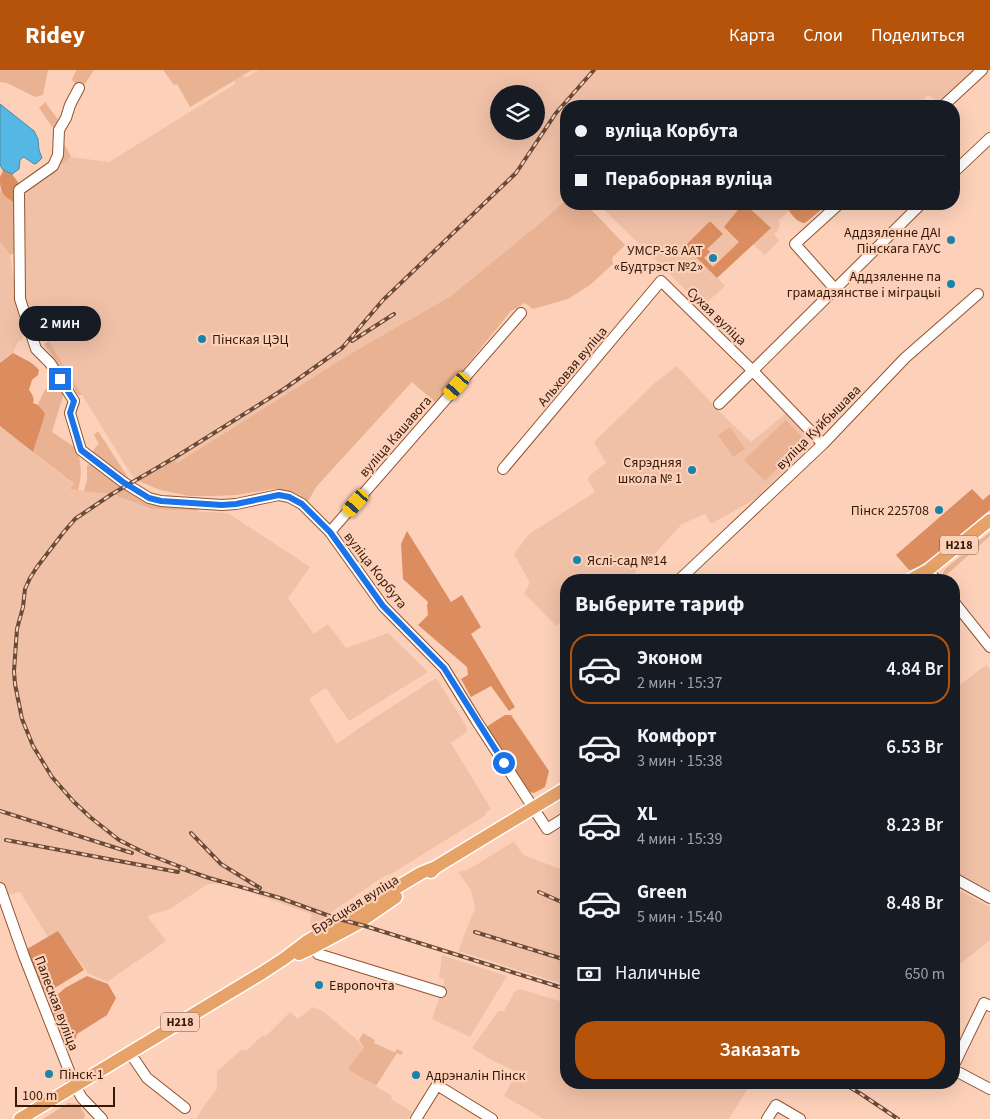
<!DOCTYPE html>
<html lang="ru">
<head>
<meta charset="utf-8">
<style>
	:root { --surface:#171b24; --page:#20242c; --text:#f1f3f6; --muted:#9ea1a6; --line:#363941; --accent:#b45309 }
	body { margin:0; font-family:"Source Sans 3",sans-serif; background:var(--page); color:var(--text); height:100vh; display:flex; flex-direction:column; font-size:19px; white-space:nowrap }
	* { box-sizing:border-box; margin:0 }
	p { font-size:16px; color:var(--muted) }
	.icon { flex:none; width:28px; height:28px; fill:none; stroke:currentColor; stroke-width:2; stroke-linecap:round; stroke-linejoin:round }
	.map { position:relative; flex:1; overflow:hidden }
	.sheet { position:absolute; left:560px; top:504px; width:400px; height:515px; display:flex; flex-direction:column; background:var(--surface); border-radius:20px; box-shadow:0 5px 20px #0002 }
	.sheet>* { flex:none }
	.guide { position:absolute; left:560px; top:30px; width:400px; height:110px; border-radius:20px; box-shadow:0 5px 20px #0002; display:grid; align-content:center; height:110px; padding:0 15px; background:var(--surface) }
	.tools { position:absolute; left:490px; top:15px; display:grid; gap:10px }
	.tools a { display:grid; place-items:center; width:55px; height:55px; border-radius:50%; background:var(--surface); box-shadow:0 5px 20px #0002; font-size:25px }
	.scale { position:absolute; left:15px; bottom:12px; width:100px; box-sizing:border-box; padding-left:5px; border:2px solid #351a0a; border-top:0; font-size:14px; line-height:18px; white-space:nowrap; color:#351a0a; -webkit-text-stroke:4px #fdd1b9; paint-order:stroke }
	.end { position:absolute; width:22px; height:22px; margin:-11px; border:6px solid #1a73e8; background:#fff; box-shadow:0 0 0 2px #fff }
	.from { border-radius:50% }
	.bubble { position:absolute; height:35px; border-radius:18px; background:var(--surface); box-shadow:0 5px 20px #0002; font-size:16px; font-weight:600; line-height:35px; text-align:center }
	.car { position:absolute; width:15px; height:30px; margin:-15px -8px; border-radius:6px; box-shadow:0 0 4px 1px #0007; background:linear-gradient(#f5c518 24%,#345 0 40%,#f5c518 0 76%,#345 0 86%,#f5c518 0) }
	.guide b { display:flex; align-items:center; gap:18px; height:48px; font-size:19px }
	.guide b+b { border-top:1px solid var(--line) }
	.guide i { width:12px; height:12px; background:var(--text) }
	ul { padding:0; list-style:none }
	li { display:flex; align-items:center; gap:15px; height:70px; margin:0 10px 8px; padding:0 5px; border:2px solid transparent; border-radius:20px }
	li div { flex:1 }
	li b { display:block; font-size:19px }
	li em { font-style:normal; font-weight:600 }
	li.current { border-color:var(--accent) }
	li>.icon { width:45px; height:45px; stroke-width:1.5 }
	h2 { padding:0 15px; font-size:22px; line-height:60px }
	.pay { display:flex; align-items:center; gap:12px; height:55px; padding:0 15px; font-size:19px }
	.pay p { margin-inline-start:auto }
	.cta { display:flex; gap:10px; margin-top:auto; padding:10px 15px }
	.cta a { flex:1; height:58px; border-radius:20px; background:var(--accent); color:#fff; font-size:20px; font-weight:600; line-height:58px; text-align:center }
	header { display:flex; align-items:center; gap:30px; box-sizing:border-box; height:70px; padding:0 25px; background:var(--accent); color:#fff }
	header strong { font-size:24px }
	nav { display:flex; gap:28px; margin-inline-start:auto; font-size:18px }
	.map>svg:first-child { display:block }
	.built { fill:#f0c1a7; fill-rule:evenodd }
	.green { fill:#e9b293 }
	.forest { fill:#db8d60 }
	.water { fill:#55b8e4; stroke:#4b89a3 }
	.lines { fill:none; stroke-linecap:round; stroke-linejoin:round }
	.minor-casing { stroke:#93532d; stroke-width:12 }
	.major-casing { stroke:#fff; stroke-width:15 }
	.minor { stroke:#fff; stroke-width:10 }
	.major { stroke:#e6a267; stroke-width:12 }
	.rail-casing { stroke:#6a4a38; stroke-width:4 }
	.rail { stroke:#fdd1b9; stroke-width:2; stroke-dasharray:5.5; stroke-linecap:butt }
	.route { stroke:#1a73e8; stroke-width:6 }
	.poi-dot { fill:#1883ab; stroke:#fdd1b9; stroke-width:2 }
	.labels { text-anchor:middle; stroke-width:4.5; stroke-linejoin:round; paint-order:stroke }
	.shield { fill:#fdd1b9; stroke:#71513e; stroke-width:1 }
	.shield-label { font-size:12px; font-weight:bold; fill:#351a0a }
	.poi-label { font-size:14px; fill:#351a0a; stroke:#fdd1b9; text-anchor:end }
	.street-label { font-size:14px; fill:#351a0a; stroke:#fdd1b9 }
</style>
</head>
<body>
<header>
<strong>Ridey</strong>
<nav><a>Карта</a><a>Слои</a><a>Поделиться</a></nav>
</header>
<div class="map">
<svg width="990" height="1049" viewBox="0 0 990 1049">
	<rect width="100%" height="100%" fill="#fdd1b9"/>
	<path class="built" d="M259,0H976L940,33L928,25L917,36H910L909,35L907,36H566V130L539,154L451,226L350,284L177,393L172,386L134,409L58,286L49,271L47,272L45,268L46,267L27,237L25,229L26,177L23,123L28,117L71,87L109,92L235,14V10L242,6L247,7ZM499,24H536V61H499Z
		M589,134H797L778,151L780,153L778,160L774,164L779,171L765,185L753,174L717,207L725,216L702,237L665,199L599,135L594,139Z
		M0,171L10,185L23,269L18,272L13,283L0,293Z
		M677,296L720,342L751,372L786,343L809,366L810,370L809,374L806,380L764,420L761,426L711,454L705,444L682,454L653,486L640,495L630,510H566V549L556,556L524,523L530,513L514,484L529,464L595,422L588,410L589,406L606,393L594,372L656,312Z
		M0,356L74,415L71,419L112,424L151,439L228,443L310,497L288,528L314,564L328,554L346,578L388,563L428,602L349,651L326,618L309,629L337,674L362,656L436,608L462,649L467,659L466,663L451,673L491,739L485,743L486,745L393,803L383,807L336,839L310,861L311,844L227,814H208L170,839L147,846L166,871L107,912L88,903L58,862L48,867L20,822L0,827Z
		M986,595L990,600V824L954,804V619Z
		M514,771L523,785L566,801V915L458,881L475,838L471,820L458,802L467,800L476,795Z
		M954,818L990,837V870L954,899Z
		M442,885L507,906L470,967L432,949L445,910L439,907Z
		M520,919L566,933V1012L751,1013L729,1049H544L504,1026L517,1002L490,989L472,978L498,941H504L515,921Z
		M313,937L324,942L355,968L364,978L348,998L349,1000L392,1026L391,1029L412,1042L408,1049H196L204,1036L217,1019V1001L241,980H247L263,965L265,967L290,942L298,949Z"/>
	<path class="green" d="M0,0H48L43,25L35,27L7,13L0,12Z
		M76,0H94L79,23L62,66C62,75 68,78 71,87L53,100L56,75L55,61L39,38L45,32L59,51L78,16L72,10Z
		M163,0H252L190,37L177,14L174,15Z
		M0,120C4,126 10,128 14,133V183L10,185L0,171Z
		M566,130V134H586L625,175L612,188L613,194L590,215L568,229L533,239L525,233L511,241L436,333L412,312L317,416L308,431L286,421L273,419L237,425L216,426H189L160,420L134,409L172,386L177,393L350,284L451,226L539,154Z
		M49,271L82,325H78L44,274Z
		M57,312L64,323L52,362L76,378C82,392 82,406 78,420L70,419L74,414L33,382L44,348L45,343L38,335C42,326 45,314 57,312Z
		M786,350L806,371L765,411L744,390Z
		M730,357L745,379L733,387L718,365Z
		M98,361L129,409L127,410L93,385C93,379 95,377 99,374L94,365Z
		M92,393L138,428L147,432L200,437L197,441L151,439L112,424L84,421L87,410V396L89,394Z
		M990,462V466L943,508V503L945,499Z
		M363,963L375,970L374,973L394,982H395L397,979L403,982V983L401,985L397,983L376,1016L349,1000L348,998L364,978L359,970Z
		M68,1033L78,1034L85,1044L84,1049H43Z"/>
	<path class="forest" d="M3,100L12,104L20,115L14,133C11,130 8,129 5,126C0,122 0,113 0,107C1,104 3,102 3,100Z
		M797,134H828L805,153C798,153 793,146 789,141Z
		M742,135H746L771,158L717,208L685,176L709,152H711L723,164L707,179L710,182L704,188L713,197L739,172L724,157Z
		M13,283C23,289 32,291 39,300L38,305L32,310L29,320C32,324 35,328 33,333L38,335L45,343L44,348L33,382L0,356V293Z
		M972,419L983,430L990,424V440C976,451 923,500 909,500L896,485Z
		M407,461L451,532L462,525L481,557L471,564L515,637L509,641L491,616L471,627L461,609L468,605L467,597L418,555L428,545L427,536L428,532L403,509L401,474Z
		M505,645H511L549,701L545,717L534,723L530,722L486,657Z
		M58,861L84,900L45,924L27,881V879Z
		M87,906L108,914L116,928L107,945L77,964L75,970L69,974L64,973L60,970L47,934L65,918Z"/>
	<path class="water" d="M0,34L34,61L38,69L39,80L42,88L37,93L34,94L24,87L22,88L20,90L19,99L12,104L3,100L0,95Z"/>
	<g class="lines">
		<g class="minor-casing">
			<path id="minor" d="M79,18L70,35L66,48L59,60L58,85L53,96L19,120L20,229L36,279L50,293L74,331L70,343L81,380L123,412L149,428L161,431L222,435L236,434L279,425L289,427L302,434L330,462L383,536L444,598L476,650L547,759L566,747
				M943,36L982,0
				M954,102L990,68
				M835,219L795,174L839,134
				M719,334L921,134
				M503,399L661,211L753,301L823,374
				M330,462L521,243
				M928,500L936,510
				M679,510L823,374L905,288L978,224
				M954,532L990,577
				M954,808L990,828
				M0,818L24,886L75,1016L82,1028L102,1049
				M314,877L318,884L441,922
				M130,983L147,1008L185,1038
				M954,995L984,933L990,936
				M954,1000L990,1019
				M416,1049L437,1015L492,1049
				M767,1049L776,1035L800,1049"/>
		</g>
		<g class="major-casing">
			<path id="major" d="M910,510L928,500L990,450
				M431,802L436,797L566,718
				M299,884L314,877L357,854L396,827
				M20,1049L262,903L285,888L306,872L421,803L436,797"/>
		</g>
		<use href="#minor" class="minor"/>
		<use href="#major" class="major"/>
		<g class="rail-casing">
			<path id="rail" d="M352,271L394,244
				M0,741L132,783
				M191,763L221,794L260,818
				M6,770L178,802
				M180,798L209,808L280,828L335,848L365,856L566,919
				M186,799L147,784L119,770L90,747L73,731L52,707L33,676L22,649L15,614L14,601L17,559L23,537L25,519L30,508L37,497L63,463L75,449L112,424L174,388L284,319L342,278L383,230L516,103L556,43L594,0
				M539,822L566,834
				M475,862L566,890
				M841,1012L861,1024L898,1049"/>
		</g>
		<use href="#rail" class="rail"/>
	</g>
	<g class="lines">
		<path class="route" d="M60,309L74,331L70,343L81,380L123,412L149,428L161,431L222,435L236,434L279,425L289,427L302,434L330,462L383,536L444,598L504,693"/>
	</g>
	<g class="poi-dot">
		<circle cx="951" cy="170" r="5"/>
		<circle cx="713" cy="188" r="5"/>
		<circle cx="951" cy="214" r="5"/>
		<circle cx="202" cy="269" r="5"/>
		<circle cx="692" cy="400" r="5"/>
		<circle cx="939" cy="440" r="5"/>
		<circle cx="577" cy="490" r="5"/>
		<circle cx="319" cy="915" r="5"/>
		<circle cx="49" cy="1004" r="5"/>
		<circle cx="416" cy="1005" r="5"/>
	</g>
	<g class="labels">
		<g class="shield">
			<rect x="940" y="465.5" width="38" height="19" rx="4"/>
			<rect x="161" y="942.5" width="38" height="19" rx="4"/>
		</g>
		<g class="shield-label">
			<text x="959" y="479">Н218</text>
			<text x="180" y="956">Н218</text>
		</g>
		<g class="poi-label">
			<text x="941" y="167">Аддзяленне ДАІ<tspan x="941" dy="16">Пінскага ГАУС</tspan></text>
			<text x="703" y="185">УМСР-36 ААТ<tspan x="703" dy="16">«Будтрэст №2»</tspan></text>
			<text x="941" y="211">Аддзяленне па<tspan x="941" dy="16">грамадзянстве і міграцыі</tspan></text>
			<text x="212" y="274" text-anchor="start">Пінская ЦЭЦ</text>
			<text x="682" y="397">Сярэдняя<tspan x="682" dy="16">школа № 1</tspan></text>
			<text x="929" y="445">Пінск 225708</text>
			<text x="587" y="495" text-anchor="start">Яслі-сад №14</text>
			<text x="329" y="920" text-anchor="start">Европочта</text>
			<text x="59" y="1009" text-anchor="start">Пінск-1</text>
			<text x="426" y="1010" text-anchor="start">Адрэналін Пінск</text>
		</g>
		<g class="street-label">
			<text transform="translate(717 246) rotate(44)" y="5">Сухая вуліца</text>
			<text transform="translate(572 296) rotate(-50)" y="5">Альховая вуліца</text>
			<text transform="translate(818 357) rotate(-45)" y="5">вуліца Куйбышава</text>
			<text transform="translate(395 366) rotate(-49)" y="5">вуліца Кашавога</text>
			<text transform="translate(376 500) rotate(52)" y="5">вуліца Корбута</text>
			<text transform="translate(355 834) rotate(-32)" y="5">Брэсцкая вуліца</text>
			<text transform="translate(57 933) rotate(69)" y="5">Палеская вуліца</text>
		</g>
	</g>
</svg>
<div class="tools">
<a><svg class="icon" aria-label="layers" viewBox="0 0 24 24"><path d="M12 4l9 5-9 5-9-5zM3 14l9 5 9-5"/></svg></a>
</div>
<div class="scale">100 m</div>
<i class="end from" style="left:504px;top:693px"></i>
<i class="end" style="left:60px;top:309px"></i>
<div class="bubble" style="left:19px;top:236px;width:82px">2 мин</div>
<i class="car" style="left:457px;top:316px;rotate:221deg"></i>
<i class="car" style="left:356px;top:433px;rotate:221deg"></i>
<div class="guide">
<b><i class="from"></i>вуліца Корбута</b>
<b><i></i>Пераборная вуліца</b>
</div>
<section class="sheet">
<h2>Выберите тариф</h2>
<ul>
<li class="current"><svg class="icon" aria-label="car" viewBox="0 0 24 24"><path d="M5 17H2v-5l4-1 3-4h7l3 4 3 1v5h-3M9 17h6M6 11h13"/><circle cx="7" cy="17" r="2"/><circle cx="17" cy="17" r="2"/></svg><div><b>Эконом</b><p>2 мин · 15:37</p></div><em>4.84 Br</em></li>
<li><svg class="icon" aria-label="car" viewBox="0 0 24 24"><path d="M5 17H2v-5l4-1 3-4h7l3 4 3 1v5h-3M9 17h6M6 11h13"/><circle cx="7" cy="17" r="2"/><circle cx="17" cy="17" r="2"/></svg><div><b>Комфорт</b><p>3 мин · 15:38</p></div><em>6.53 Br</em></li>
<li><svg class="icon" aria-label="car" viewBox="0 0 24 24"><path d="M5 17H2v-5l4-1 3-4h7l3 4 3 1v5h-3M9 17h6M6 11h13"/><circle cx="7" cy="17" r="2"/><circle cx="17" cy="17" r="2"/></svg><div><b>XL</b><p>4 мин · 15:39</p></div><em>8.23 Br</em></li>
<li><svg class="icon" aria-label="car" viewBox="0 0 24 24"><path d="M5 17H2v-5l4-1 3-4h7l3 4 3 1v5h-3M9 17h6M6 11h13"/><circle cx="7" cy="17" r="2"/><circle cx="17" cy="17" r="2"/></svg><div><b>Green</b><p>5 мин · 15:40</p></div><em>8.48 Br</em></li>
</ul>
<div class="pay"><svg class="icon" aria-label="cash" viewBox="0 0 24 24"><path d="M3 7h18v10H3z"/><circle cx="12" cy="12" r="2"/></svg>Наличные<p>650 m</p></div>
<div class="cta"><a>Заказать</a></div>
</section>
</div>
</body>
</html>
